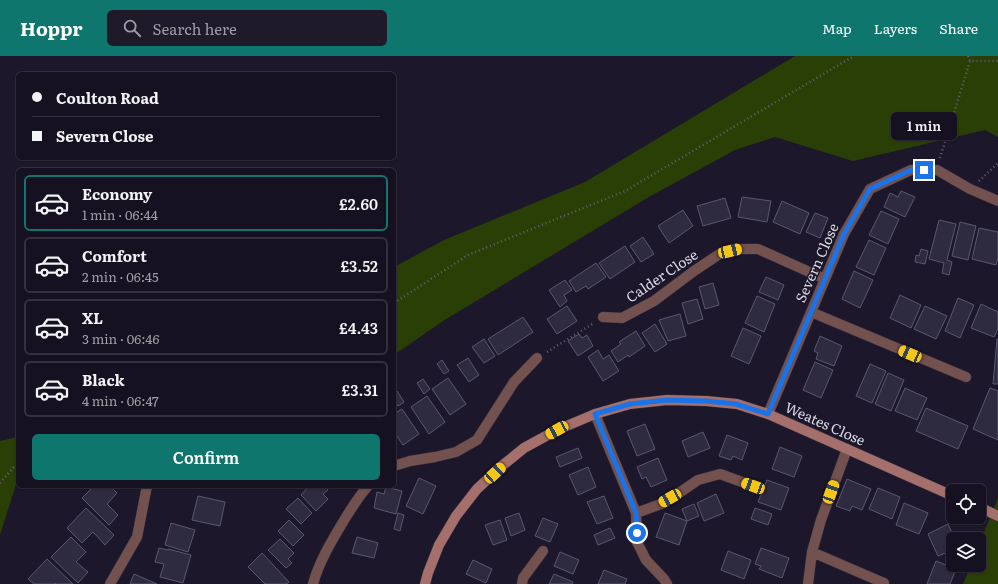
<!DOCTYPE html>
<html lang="en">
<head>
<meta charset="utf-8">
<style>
	:root { --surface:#151120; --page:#1e1a29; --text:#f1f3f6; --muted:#9d9da5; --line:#34313e; --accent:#0f766e }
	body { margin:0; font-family:Literata,serif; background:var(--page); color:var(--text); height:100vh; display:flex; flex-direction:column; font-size:15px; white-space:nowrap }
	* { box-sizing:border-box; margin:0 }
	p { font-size:13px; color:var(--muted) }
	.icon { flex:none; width:22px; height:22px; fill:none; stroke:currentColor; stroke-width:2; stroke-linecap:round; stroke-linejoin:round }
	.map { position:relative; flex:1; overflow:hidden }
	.side { position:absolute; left:16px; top:112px; width:380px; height:320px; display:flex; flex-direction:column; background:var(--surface); border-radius:6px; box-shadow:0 1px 3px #0004,0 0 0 1px var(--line) }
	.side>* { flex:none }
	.guide { position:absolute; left:16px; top:16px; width:380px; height:88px; border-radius:6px; box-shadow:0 1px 3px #0004,0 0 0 1px var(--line); display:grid; align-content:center; height:88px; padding:0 16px; background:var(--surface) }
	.buttons { position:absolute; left:946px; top:428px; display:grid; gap:8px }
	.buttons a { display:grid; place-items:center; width:40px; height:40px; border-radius:6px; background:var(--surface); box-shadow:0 1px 3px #0004,0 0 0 1px var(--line); font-size:20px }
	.end { position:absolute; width:18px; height:18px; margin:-9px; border:5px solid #1a73e8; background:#fff; box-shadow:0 0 0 2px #fff }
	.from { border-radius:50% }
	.bubble { position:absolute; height:28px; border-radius:6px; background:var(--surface); box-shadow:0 1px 3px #0004,0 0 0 1px var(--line); font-size:13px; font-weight:600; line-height:28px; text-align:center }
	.car { position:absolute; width:12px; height:24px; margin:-12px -6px; border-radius:5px; box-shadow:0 0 3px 1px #0007; background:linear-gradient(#f5c518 24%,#345 0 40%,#f5c518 0 76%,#345 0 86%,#f5c518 0) }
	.guide b { display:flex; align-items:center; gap:14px; height:38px; font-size:15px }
	.guide b+b { border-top:1px solid var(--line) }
	.guide i { width:10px; height:10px; background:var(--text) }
	ul { padding:7px 0 0; list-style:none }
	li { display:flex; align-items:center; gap:12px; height:56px; margin:0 8px 6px; padding:0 8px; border:2px solid var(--line); border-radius:6px }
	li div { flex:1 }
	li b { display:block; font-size:15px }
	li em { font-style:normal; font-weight:600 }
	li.on { border-color:var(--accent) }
	li>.icon { width:36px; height:36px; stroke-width:1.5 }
	.action { display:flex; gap:8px; margin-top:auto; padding:8px 16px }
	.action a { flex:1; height:46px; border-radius:6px; background:var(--accent); color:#fff; font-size:16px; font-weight:600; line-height:46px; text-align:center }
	header { display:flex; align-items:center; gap:24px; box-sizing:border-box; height:56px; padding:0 20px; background:var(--accent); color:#fff }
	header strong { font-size:19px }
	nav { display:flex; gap:22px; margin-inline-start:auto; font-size:14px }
	.search { width:280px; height:36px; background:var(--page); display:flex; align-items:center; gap:10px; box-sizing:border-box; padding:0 14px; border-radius:6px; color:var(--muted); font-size:15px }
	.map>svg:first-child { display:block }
	.green { fill:#293f06 }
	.building { fill:#2e2a3f; stroke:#5b576e }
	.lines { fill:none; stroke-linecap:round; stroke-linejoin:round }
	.street-casing { stroke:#373244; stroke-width:11 }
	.secondary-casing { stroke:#373244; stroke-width:11 }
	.path { stroke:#656172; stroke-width:2.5; stroke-dasharray:1 3; stroke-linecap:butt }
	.street { stroke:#72514e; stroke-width:10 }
	.secondary { stroke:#a56f6b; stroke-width:10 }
	.route { stroke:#1a73e8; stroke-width:5 }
	.labels { text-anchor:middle; stroke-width:3; stroke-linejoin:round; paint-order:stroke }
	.street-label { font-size:14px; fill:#dad8e6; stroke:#1c172a }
</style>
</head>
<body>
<header>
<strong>Hoppr</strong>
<div class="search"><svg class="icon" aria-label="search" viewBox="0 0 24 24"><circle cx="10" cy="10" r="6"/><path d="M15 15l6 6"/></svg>Search here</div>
<nav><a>Map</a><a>Layers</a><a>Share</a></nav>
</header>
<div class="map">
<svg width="998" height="528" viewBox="0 0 998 528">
	<rect width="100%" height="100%" fill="#1c172a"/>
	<path class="green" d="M795,0H998V81L985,74L853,105L775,81L735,94L649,141L443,265L394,299V211L444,184L585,126Z
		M18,381V422L0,479V385Z
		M998,442V528H963L971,509H979V489Z"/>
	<path class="building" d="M901,135L915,141L905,161L884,151L890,137L898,141Z
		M742,141L771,145L767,166L738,161Z
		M725,142L731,162L703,170L697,150Z
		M782,145L809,157L800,178L773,166Z
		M683,154L693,170L669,187L658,170Z
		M881,155L899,163L888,188L869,179Z
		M815,157L828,162L820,182L806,176Z
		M939,164L956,168L947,204L952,206L949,219L942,217L944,207L929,203Z
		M960,166L976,170L968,204L952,200Z
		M979,172L998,176V202L996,209L972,203Z
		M643,181L654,198L641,206L630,190Z
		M869,184L886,192L874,219L856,211Z
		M625,190L635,206L610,223L599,207Z
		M921,193L928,195L925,208L915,206L916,199L919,200Z
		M596,207L606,221L588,233L586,230L576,236L569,225Z
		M854,215L873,224L860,252L842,243Z
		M766,221L784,229L778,244L759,236Z
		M565,224L572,234L564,239L567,245L560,251L549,234Z
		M713,227L719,249L705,253L699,231Z
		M900,239L921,249L911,272L890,262Z
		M757,240L775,248L764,276L745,267Z
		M958,242L974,249L960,282L945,275Z
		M697,243L703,263L688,268L682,247Z
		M981,248L998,256V273L994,281L971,272Z
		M567,250L577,265L557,278L547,263Z
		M925,250L947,260L936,283L914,273Z
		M680,258L686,280L668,285L659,264Z
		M523,261L533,276L498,299L488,283Z
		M655,268L667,288L655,296L642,277Z
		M743,272L761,280L749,308L731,300Z
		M636,275L645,290L629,301L628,299L618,306L611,295L621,288L619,286Z
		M579,278L582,282L587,279L593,290L578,300L568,285Z
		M820,280L842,290L834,310L816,303L818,297L814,295Z
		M484,283L495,300L484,307L472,291Z
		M997,283H998V328H993Z
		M598,294L603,303L609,299L619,315L603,325L588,301Z
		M468,302L479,319L469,326L457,309Z
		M442,304L449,315L444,318L437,308Z
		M815,306L833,314L821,342L803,334Z
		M870,308L886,315L872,347L856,340Z
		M888,317L904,324L891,355L875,348Z
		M448,322L466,348L450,359L432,333Z
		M423,323L430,333L424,338L417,327Z
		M905,332L927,342L917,364L895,355Z
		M990,332L998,335V384L973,373Z
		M397,335L404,346L398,350L394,344V337Z
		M427,340L445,366L429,378L411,351Z
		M926,352L968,370L958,393L916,375Z
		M402,353L419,378L403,389L394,376V358Z
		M645,368L655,393L637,400L627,375Z
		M703,376L710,392L688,401L682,385Z
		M727,379L748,387L742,404L733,400L731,404L719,400Z
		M780,391L802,400L794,421L772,413Z
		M578,392L582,402L560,411L556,401Z
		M658,402L667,424L651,431L646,421L642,423L637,411Z
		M588,411L596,431L578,439L569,419Z
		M419,422L436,430L423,458L406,450Z
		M847,423L871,433L862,454L852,450L850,455L836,450Z
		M767,424L789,432L781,454L758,446Z
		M94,430H110L117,437L107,448L118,459L109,469L82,442Z
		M309,430H325L328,434L323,438L328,443L316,455L301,439Z
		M386,431L402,435L396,458L374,452L377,436L384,438Z
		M878,432L900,441L892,463L869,453Z
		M716,438L724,457L704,465L697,447Z
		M198,440L225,446L220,470L192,464Z
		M604,440L613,462L597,468L587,446Z
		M298,442L312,457L301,468L286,453Z
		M904,447L928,457L919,478L896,469Z
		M694,448L699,460L687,465L682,453Z
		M86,452L114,479L105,489L93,476L82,487L67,472Z
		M755,452L772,458L768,469L751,463Z
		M398,457L404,459L400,475L394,473Z
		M519,457L525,474L511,480L505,462Z
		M665,457L687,465L679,489L656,481Z
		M543,462L558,468L550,486L535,480Z
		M289,464L304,479L293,490L278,475Z
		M500,464L507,484L493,489L485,469Z
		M171,467L195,474L188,496L165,489Z
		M948,468L955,483H953V494L938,500L928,478Z
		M610,472L615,482L598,489L594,479Z
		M71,481L86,496L76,506L88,516L78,527L51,501Z
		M357,481L378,487L374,502L352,497Z
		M280,483L294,497L288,503L292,507L286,512L268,494Z
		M159,492L168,494V493L191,499L183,527L160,521L164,508L155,506Z
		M761,492L789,502L782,522L759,513L761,510L755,508Z
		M728,495L751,504L744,523L721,514Z
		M560,496L579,504L573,518L554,510Z
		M262,497L289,526L286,528H265L248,511Z
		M47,503L73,528H56L55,527V528H34L28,523Z
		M473,504L492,513L486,527L466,518Z
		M936,505L956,513L950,528H927Z
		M604,514L627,523L625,528H598Z
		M134,518L157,528H130Z
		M554,518L573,526L572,528H549Z"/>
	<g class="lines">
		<g class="street-casing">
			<path id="street" d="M811,256L966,321
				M603,261L622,262L654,245L694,215L721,197L740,193H758L825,223
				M595,358L636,457L637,486L646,504L664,523L667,528
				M768,358L844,178L870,133L911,114H937L970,133L998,145
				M394,410L410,405L435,401L456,396L477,384L514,326L537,302
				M636,457L661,448L679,437L698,424L720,418L753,430
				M812,496L884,527L883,528
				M110,528L137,481L147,430
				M313,528C319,506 331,486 343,466C351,453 358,441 368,430
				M522,528L523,522L543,495
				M808,528L812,496L821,464L847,393"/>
		</g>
		<g class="secondary-casing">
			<path id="secondary" d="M979,451L998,460
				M425,528L428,517L439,489L456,460L477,433L503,409L524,392L557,374L595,358L630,348L667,344L706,345L737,348L768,358L953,440"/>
		</g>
		<path class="path" d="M968,0L970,5
			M940,102L970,5H998
			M979,125L998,107
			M394,247L468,199L625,135L854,0
			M547,296L594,267
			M0,427L18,406"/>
		<use href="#street" class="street"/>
		<use href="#secondary" class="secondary"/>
	</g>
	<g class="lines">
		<path class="route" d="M637,477L636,457L595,358L630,348L667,344L706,345L736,348L768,358L844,178L870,133L911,114H924"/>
	</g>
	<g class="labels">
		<g class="street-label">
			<text transform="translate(817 207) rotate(-66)" y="5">Severn Close</text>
			<text transform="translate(662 220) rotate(-34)" y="5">Calder Close</text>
			<text transform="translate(825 368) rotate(24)" y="5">Weates Close</text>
		</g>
	</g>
</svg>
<div class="buttons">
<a><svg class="icon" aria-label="locate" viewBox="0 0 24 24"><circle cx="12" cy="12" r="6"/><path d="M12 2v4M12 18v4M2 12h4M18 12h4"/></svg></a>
<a><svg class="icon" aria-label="layers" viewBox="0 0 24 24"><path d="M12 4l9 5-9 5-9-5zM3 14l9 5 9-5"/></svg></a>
</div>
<i class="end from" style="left:637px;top:477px"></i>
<i class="end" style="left:924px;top:114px"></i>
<div class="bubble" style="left:891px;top:56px;width:66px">1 min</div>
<i class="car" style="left:730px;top:195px;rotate:77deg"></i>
<i class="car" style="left:910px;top:298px;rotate:293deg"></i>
<i class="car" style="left:557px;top:374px;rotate:241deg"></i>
<i class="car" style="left:495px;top:417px;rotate:47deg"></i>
<i class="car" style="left:753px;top:430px;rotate:290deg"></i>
<i class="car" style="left:831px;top:436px;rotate:20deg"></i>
<i class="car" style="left:670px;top:442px;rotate:241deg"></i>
<div class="guide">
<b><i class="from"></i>Coulton Road</b>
<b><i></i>Severn Close</b>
</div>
<section class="side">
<ul>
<li class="on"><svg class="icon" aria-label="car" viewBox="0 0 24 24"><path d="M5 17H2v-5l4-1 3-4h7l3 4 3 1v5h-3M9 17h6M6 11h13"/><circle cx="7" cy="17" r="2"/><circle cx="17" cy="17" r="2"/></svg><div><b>Economy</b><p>1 min · 06:44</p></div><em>£2.60</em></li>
<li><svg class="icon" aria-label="car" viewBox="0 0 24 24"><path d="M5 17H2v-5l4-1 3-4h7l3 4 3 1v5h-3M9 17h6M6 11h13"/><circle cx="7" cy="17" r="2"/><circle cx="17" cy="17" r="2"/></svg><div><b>Comfort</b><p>2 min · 06:45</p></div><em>£3.52</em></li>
<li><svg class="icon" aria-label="car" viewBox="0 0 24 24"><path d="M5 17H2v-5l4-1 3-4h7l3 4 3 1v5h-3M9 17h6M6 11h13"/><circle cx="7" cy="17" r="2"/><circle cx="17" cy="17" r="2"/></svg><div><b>XL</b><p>3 min · 06:46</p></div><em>£4.43</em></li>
<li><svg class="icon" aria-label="car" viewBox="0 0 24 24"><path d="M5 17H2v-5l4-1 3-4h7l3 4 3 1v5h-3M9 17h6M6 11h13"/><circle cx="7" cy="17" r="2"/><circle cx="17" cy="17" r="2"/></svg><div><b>Black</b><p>4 min · 06:47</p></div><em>£3.31</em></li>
</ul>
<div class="action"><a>Confirm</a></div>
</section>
</div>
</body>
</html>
